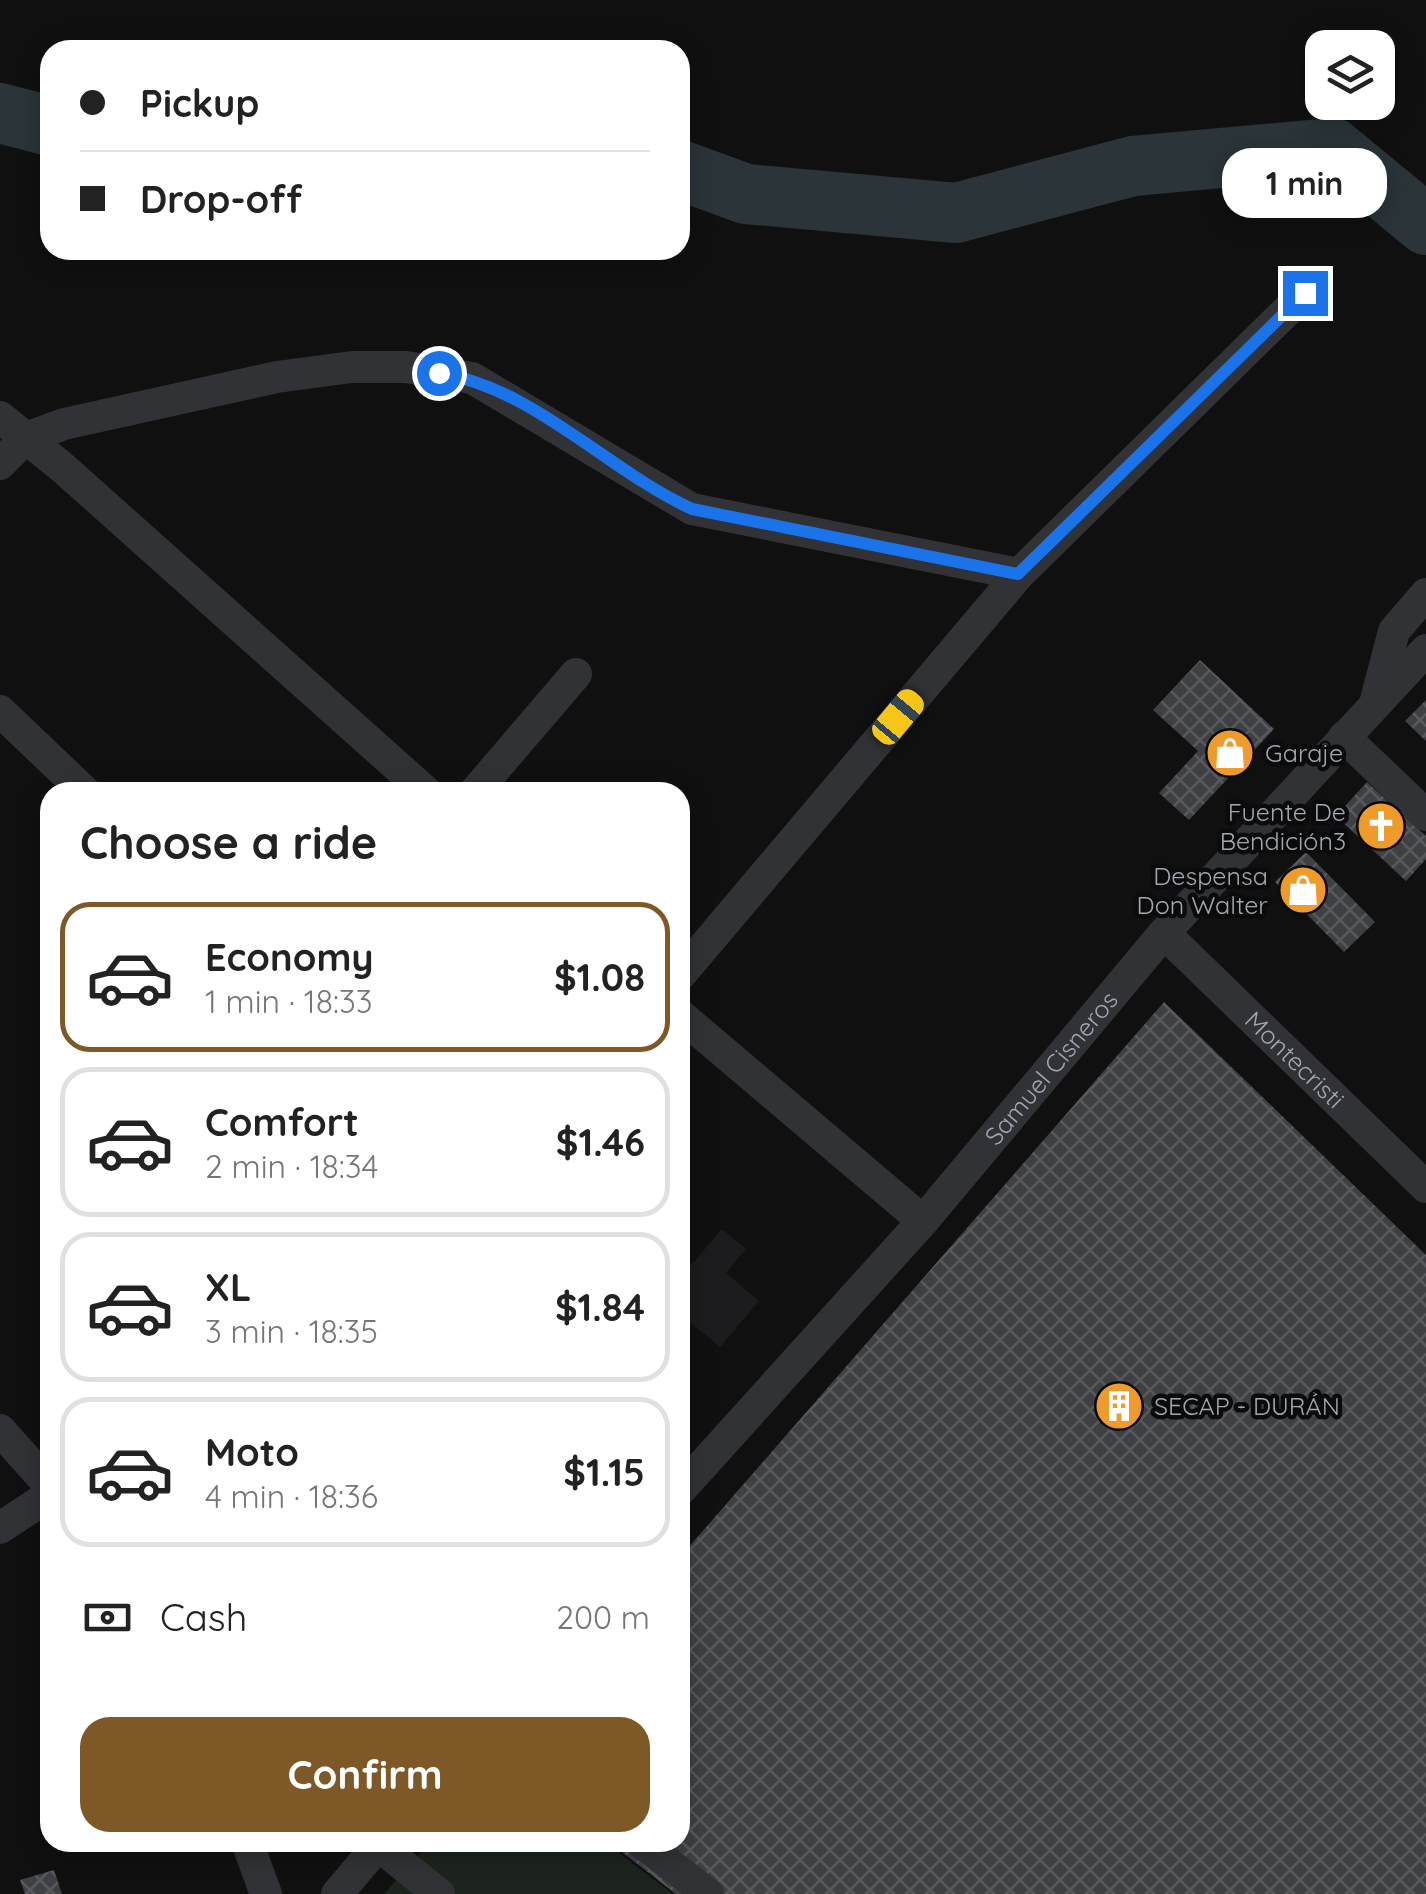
<!DOCTYPE html>
<html lang="en">
<head>
<meta charset="utf-8">
<style>
	:root { --surface:#fff; --page:#f2f2f2; --text:#222; --muted:#767676; --line:#e0e0e0; --accent:#7e5826 }
	body { margin:0; font-family:Quicksand,sans-serif; background:var(--page); color:var(--text); height:100vh; display:flex; flex-direction:column; font-size:38px; white-space:nowrap }
	* { box-sizing:border-box; margin:0 }
	p { font-size:32px; color:var(--muted) }
	.icon { flex:none; width:55px; height:55px; fill:none; stroke:currentColor; stroke-width:2; stroke-linecap:round; stroke-linejoin:round }
	.map { position:relative; flex:1; overflow:hidden }
	.details { position:absolute; left:40px; top:782px; width:650px; height:1070px; display:flex; flex-direction:column; background:var(--surface); border-radius:30px; box-shadow:0 5px 25px #0003 }
	.details>* { flex:none }
	.banner { position:absolute; left:40px; top:40px; width:650px; height:220px; border-radius:30px; box-shadow:0 5px 25px #0003; display:grid; align-content:center; height:220px; padding:0 40px; background:var(--surface) }
	.tools { position:absolute; left:1305px; top:30px; display:grid; gap:20px }
	.tools a { display:grid; place-items:center; width:90px; height:90px; border-radius:20px; background:var(--surface); box-shadow:0 5px 25px #0003; font-size:50px }
	.end { position:absolute; width:45px; height:45px; margin:-22px; border:12px solid #1a73e8; background:#fff; box-shadow:0 0 0 5px #fff }
	.from { border-radius:50% }
	.bubble { position:absolute; height:70px; border-radius:30px; background:var(--surface); box-shadow:0 5px 25px #0003; font-size:32px; font-weight:800; line-height:70px; text-align:center }
	.car { position:absolute; width:30px; height:60px; margin:-30px -15px; border-radius:12px; box-shadow:0 0 8px 2px #0007; background:linear-gradient(#f5c518 24%,#345 0 40%,#f5c518 0 76%,#345 0 86%,#f5c518 0) }
	.banner b { display:flex; align-items:center; gap:35px; height:95px; font-size:38px }
	.banner b+b { border-top:2px solid var(--line) }
	.banner i { width:25px; height:25px; background:var(--text) }
	ul { padding:0; list-style:none }
	li { display:flex; align-items:center; gap:30px; height:150px; margin:0 20px 15px; padding:0 20px; border:5px solid var(--line); border-radius:30px }
	li div { flex:1 }
	li b { display:block; font-size:38px }
	li em { font-style:normal; font-weight:800 }
	li.on { border-color:var(--accent) }
	li>.icon { width:90px; height:90px; stroke-width:1.5 }
	h2 { padding:0 40px; font-size:45px; line-height:120px }
	.pay { display:flex; align-items:center; gap:25px; height:110px; padding:0 40px; font-size:38px }
	.pay p { margin-inline-start:auto }
	.primary-button { display:flex; gap:20px; margin-top:auto; padding:20px 40px }
	.primary-button a { flex:1; height:115px; border-radius:30px; background:var(--accent); color:#fff; font-size:40px; font-weight:800; line-height:115px; text-align:center }
	.map>svg:first-child { display:block }
	.built { fill:#1c1c1e }
	.green { fill:#1c241d }
	.lines { fill:none; stroke-linecap:round; stroke-linejoin:round }
	.river { stroke:#2a3439; stroke-width:60 }
	.building { fill:url(#building-cross-hatch) }
	.minor { stroke:#313236; stroke-width:32 }
	.route { stroke:#1a73e8; stroke-width:12 }
	.labels { text-anchor:middle; stroke-width:9; stroke-linejoin:round; paint-order:stroke }
	.poi-label { font-size:25px; fill:#a1a8b2; stroke:#0b0b0c; text-anchor:start }
	.street-label { font-size:25px; fill:#a1a8b2; stroke:#0b0b0c }
</style>
</head>
<body>
<div class="map">
<svg width="1426" height="1894" viewBox="0 0 1426 1894">
	<defs>
		<pattern id="building-cross-hatch" width="8" height="8" patternUnits="userSpaceOnUse" patternTransform="scale(2.5)"><rect width="8" height="8" fill="#3f4044"/><path d="M0 0l8 8M0 8l8-8" fill="none" stroke="#58595d"/></pattern>
	</defs>
	<rect width="100%" height="100%" fill="#101011"/>
	<path class="built" d="M722,1229L746,1249L726,1273L759,1301L720,1347L680,1314V1278Z"/>
	<path class="green" d="M430,1842L606,1843L673,1894H384Z"/>
	<g class="lines">
		<path class="river" d="M0,113L50,126
			M680,170L746,194L956,213L1133,166L1333,148L1426,225"/>
	</g>
	<path class="building" d="M1200,660L1274,729L1189,820L1159,793L1198,751L1153,710Z
		M1426,700V741L1405,721Z
		M1367,782L1426,836V859L1406,881L1336,816Z
		M1306,852L1375,922L1344,952L1275,882Z
		M1164,1002L1426,1255V1894H676L609,1842H680V1557Z
		M54,1870L62,1894H25L20,1880Z"/>
	<g class="lines">
		<g class="minor">
			<path d="M0,417L63,468L426,792"/>
			<path d="M0,464L26,438L64,424L277,377L352,367H406L472,378L692,509L1019,574"/>
			<path d="M1376,700L1394,631L1426,594"/>
			<path d="M0,711L85,792"/>
			<path d="M1344,737L1426,815"/>
			<path d="M475,792L576,674"/>
			<path id="s1" d="M1164,933L1426,1187"/>
			<path d="M680,975L1019,574L1305,293"/>
			<path d="M680,1015L923,1221"/>
			<path d="M0,1430L50,1486"/>
			<path id="s2" d="M680,1490L923,1221L1164,933L1426,650"/>
			<path d="M0,1528L50,1495"/>
			<path d="M247,1842L266,1894"/>
			<path d="M641,1842L708,1894"/>
			<path d="M378,1845L439,1894"/>
			<path d="M337,1894L381,1842"/>
		</g>
	</g>
	<g class="lines">
		<path class="route" d="M439,373C534,388 607,470 692,509L1018,574L1305,293"/>
	</g>
	<defs>
		<g id="shop-disc" transform="scale(2.5)"><circle r="9.5" fill="#ef9b2b" stroke="#0b0b0c"/><path d="M-5-2.5h2.3a2.7 3.5 0 0 1 5.4 0H5L5.5 6h-11ZM-1.5-2.5h3a1.5 2.3 0 0 0-3 0Z" fill="#fff"/></g>
		<g id="church-disc" transform="scale(2.5)"><circle r="9.5" fill="#ef9b2b" stroke="#0b0b0c"/><path d="M-1.2-6h2.4v3.5h3.3v2.4h-3.3V6h-2.4V-.1h-3.3v-2.4h3.3Z" fill="#fff"/></g>
		<g id="building-disc" transform="scale(2.5)"><circle r="9.5" fill="#ef9b2b" stroke="#0b0b0c"/><path d="M-4-6H4V6H1V3H-1V6H-4ZM-2.5-4.3h1.7v1.8h-1.7ZM.8-4.3h1.7v1.8H.8ZM-2.5-1h1.7V.8h-1.7ZM.8-1h1.7V.8H.8Z" fill="#fff"/></g>
	</defs>
	<g fill-rule="evenodd">
		<use href="#shop-disc" x="1230" y="753"/>
		<use href="#church-disc" x="1381" y="826"/>
		<use href="#shop-disc" x="1303" y="890"/>
		<use href="#building-disc" x="1119" y="1406"/>
	</g>
	<g class="labels">
		<g class="poi-label">
			<text x="1265" y="762">Garaje</text>
			<text x="1346" y="821" text-anchor="end">Fuente De<tspan x="1346" dy="29">Bendición3</tspan></text>
			<text x="1268" y="885" text-anchor="end">Despensa<tspan x="1268" dy="29">Don Walter</tspan></text>
			<text x="1154" y="1415">SECAP - DURÁN</text>
		</g>
		<g class="street-label">
			<text dy="9" stroke="none"><textPath href="#s1" startOffset="182">Montecristi</textPath></text>
			<text dy="9" stroke="none"><textPath href="#s2" startOffset="562">Samuel Cisneros</textPath></text>
		</g>
	</g>
</svg>
<div class="tools">
<a><svg class="icon" aria-label="layers" viewBox="0 0 24 24"><path d="M12 4l9 5-9 5-9-5zM3 14l9 5 9-5"/></svg></a>
</div>
<i class="end from" style="left:439px;top:373px"></i>
<i class="end" style="left:1305px;top:293px"></i>
<div class="bubble" style="left:1222px;top:148px;width:165px">1 min</div>
<i class="car" style="left:898px;top:717px;rotate:40deg"></i>
<div class="banner">
<b><i class="from"></i>Pickup</b>
<b><i></i>Drop-off</b>
</div>
<section class="details">
<h2>Choose a ride</h2>
<ul>
<li class="on"><svg class="icon" aria-label="car" viewBox="0 0 24 24"><path d="M5 17H2v-5l4-1 3-4h7l3 4 3 1v5h-3M9 17h6M6 11h13"/><circle cx="7" cy="17" r="2"/><circle cx="17" cy="17" r="2"/></svg><div><b>Economy</b><p>1 min · 18:33</p></div><em>$1.08</em></li>
<li><svg class="icon" aria-label="car" viewBox="0 0 24 24"><path d="M5 17H2v-5l4-1 3-4h7l3 4 3 1v5h-3M9 17h6M6 11h13"/><circle cx="7" cy="17" r="2"/><circle cx="17" cy="17" r="2"/></svg><div><b>Comfort</b><p>2 min · 18:34</p></div><em>$1.46</em></li>
<li><svg class="icon" aria-label="car" viewBox="0 0 24 24"><path d="M5 17H2v-5l4-1 3-4h7l3 4 3 1v5h-3M9 17h6M6 11h13"/><circle cx="7" cy="17" r="2"/><circle cx="17" cy="17" r="2"/></svg><div><b>XL</b><p>3 min · 18:35</p></div><em>$1.84</em></li>
<li><svg class="icon" aria-label="car" viewBox="0 0 24 24"><path d="M5 17H2v-5l4-1 3-4h7l3 4 3 1v5h-3M9 17h6M6 11h13"/><circle cx="7" cy="17" r="2"/><circle cx="17" cy="17" r="2"/></svg><div><b>Moto</b><p>4 min · 18:36</p></div><em>$1.15</em></li>
</ul>
<div class="pay"><svg class="icon" aria-label="cash" viewBox="0 0 24 24"><path d="M3 7h18v10H3z"/><circle cx="12" cy="12" r="2"/></svg>Cash<p>200 m</p></div>
<div class="primary-button"><a>Confirm</a></div>
</section>
</div>
</body>
</html>
